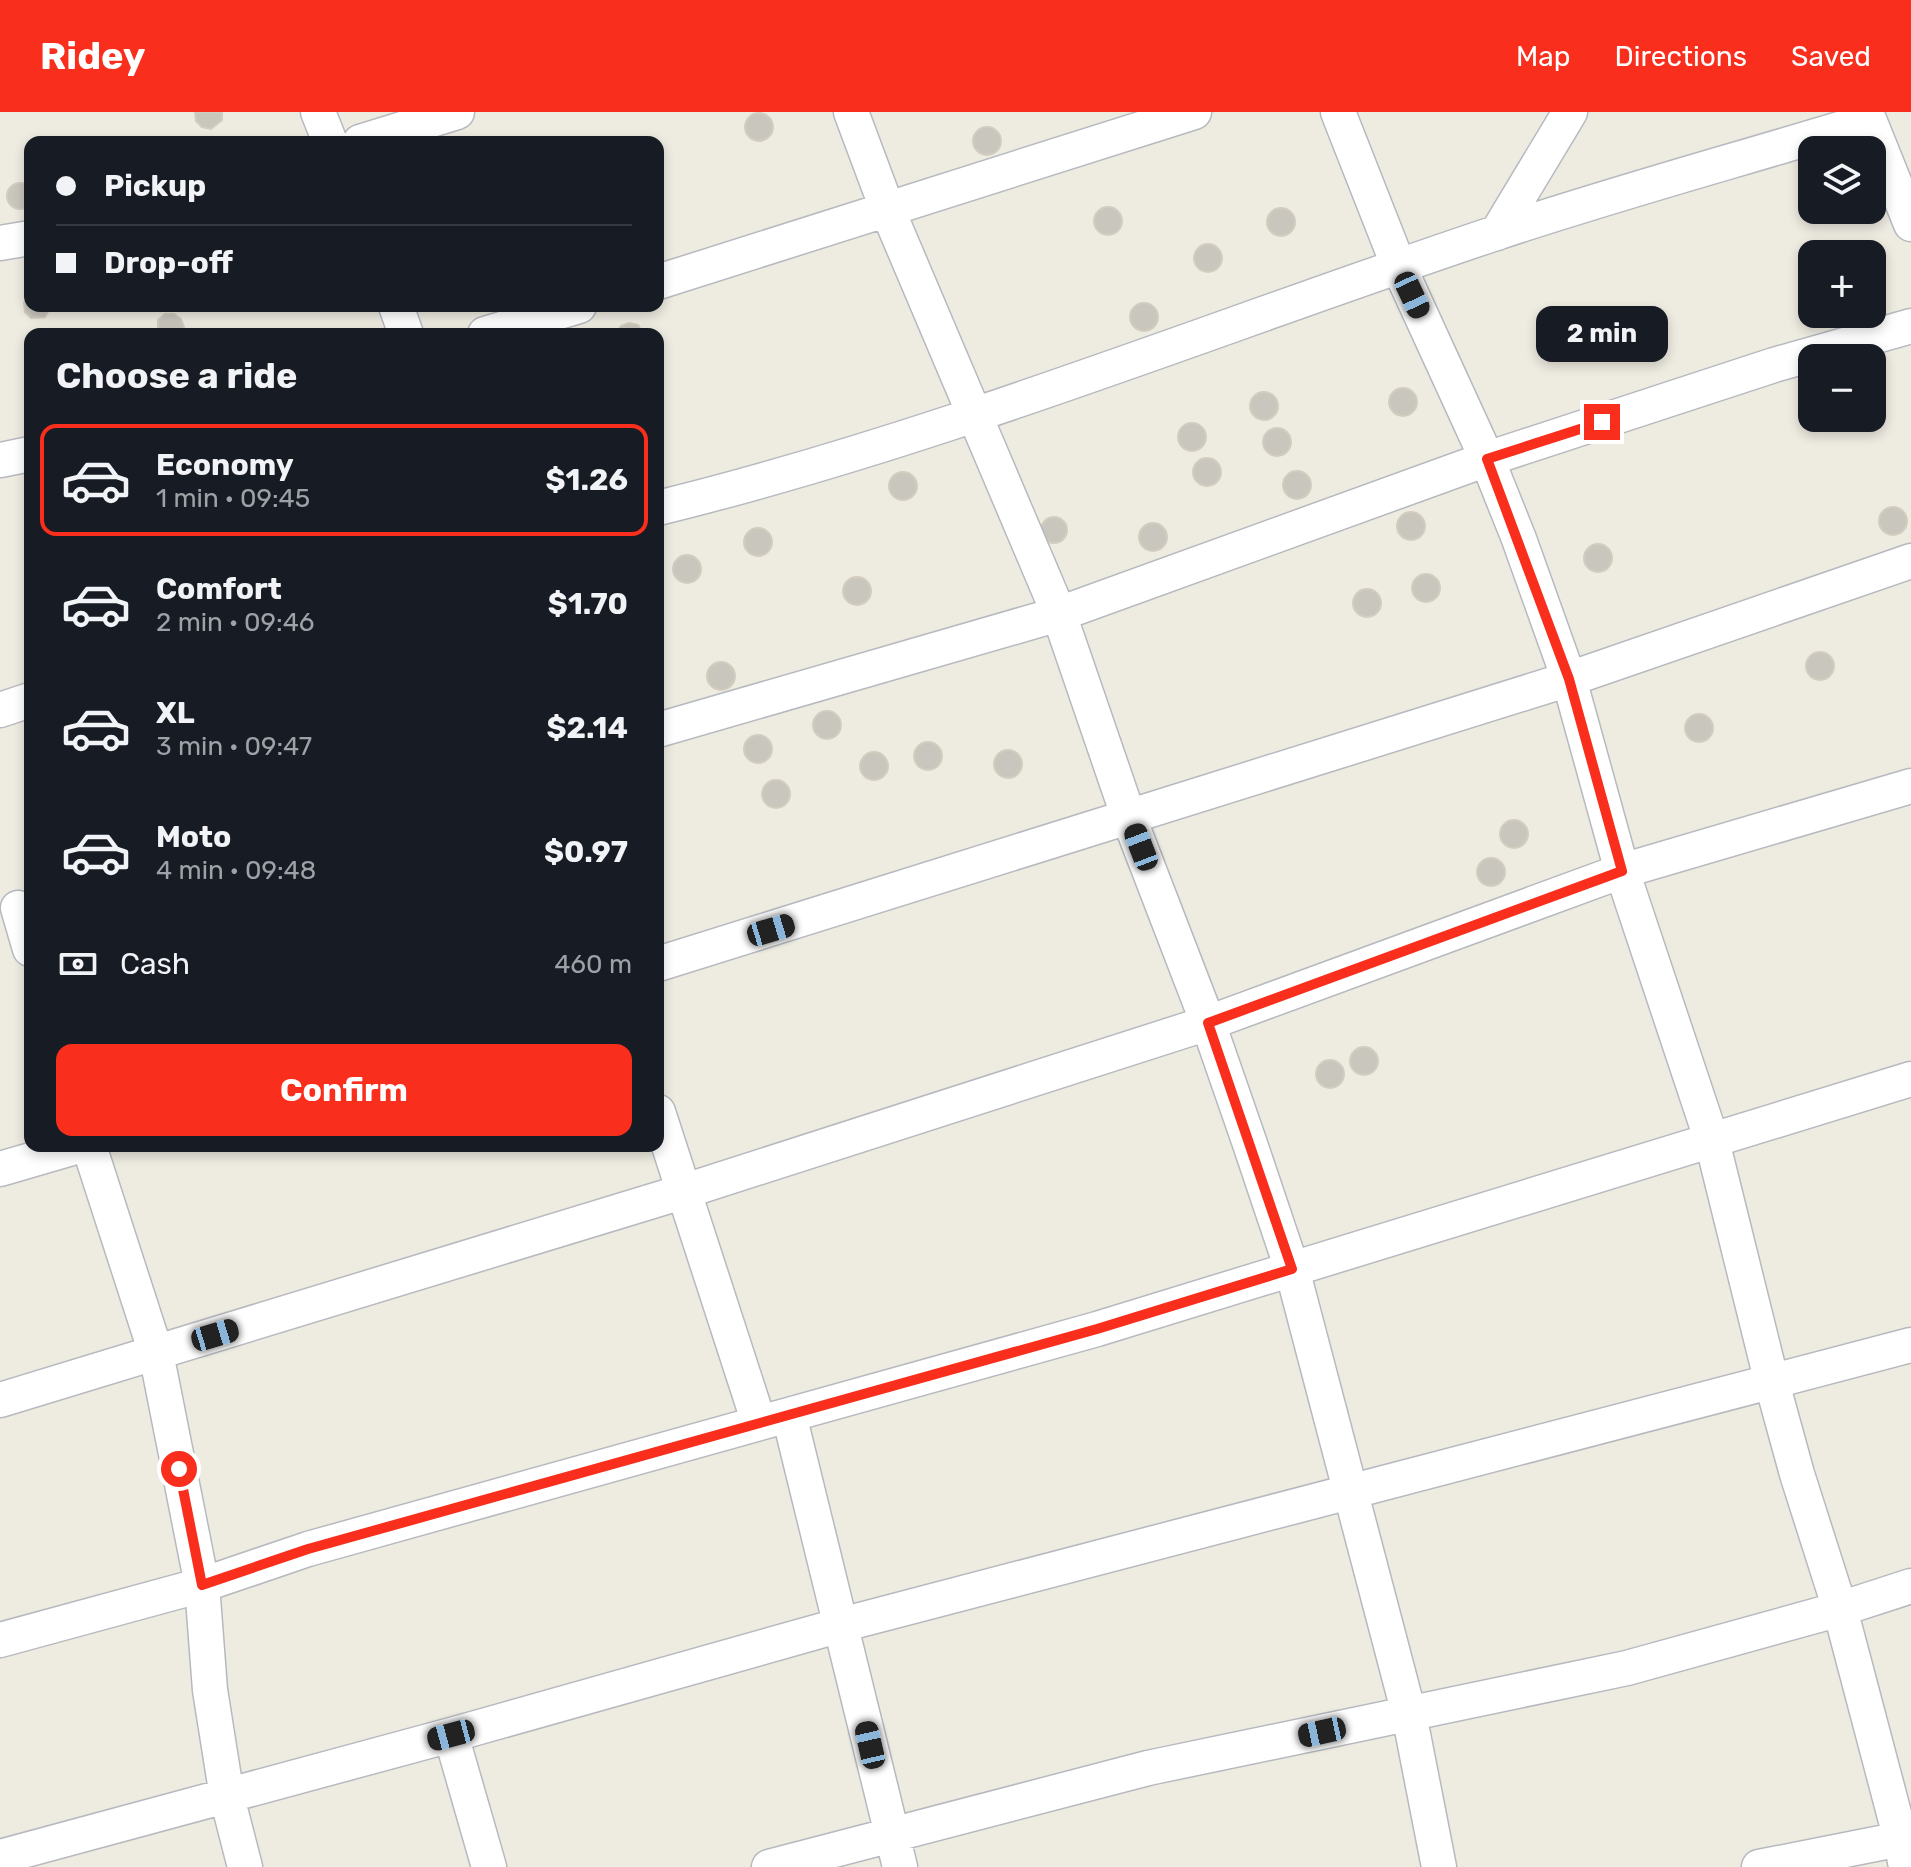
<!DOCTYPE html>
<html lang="en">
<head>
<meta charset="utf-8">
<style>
	:root { --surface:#171b24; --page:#242831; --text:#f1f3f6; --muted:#9ea1a6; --line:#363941; --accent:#f92e1c }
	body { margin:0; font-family:Rubik,sans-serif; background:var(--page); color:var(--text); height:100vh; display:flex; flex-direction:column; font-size:30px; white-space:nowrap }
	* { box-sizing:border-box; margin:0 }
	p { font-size:26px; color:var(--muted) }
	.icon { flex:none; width:44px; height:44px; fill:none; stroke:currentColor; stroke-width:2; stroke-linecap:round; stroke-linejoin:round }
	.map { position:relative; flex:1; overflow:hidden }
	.side { position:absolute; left:24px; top:216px; width:640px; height:824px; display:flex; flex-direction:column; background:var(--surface); border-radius:16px; box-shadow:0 4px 12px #0003 }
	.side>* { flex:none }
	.guide { position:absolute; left:24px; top:24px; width:640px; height:176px; border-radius:16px; box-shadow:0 4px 12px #0003; display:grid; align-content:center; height:176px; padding:0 32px; background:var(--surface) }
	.controls { position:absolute; left:1798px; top:24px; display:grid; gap:16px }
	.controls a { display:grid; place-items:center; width:88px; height:88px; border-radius:16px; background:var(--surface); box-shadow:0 4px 12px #0003; font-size:40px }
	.end { position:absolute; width:36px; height:36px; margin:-18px; border:10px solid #f92e1c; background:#fff; box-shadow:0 0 0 4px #fff }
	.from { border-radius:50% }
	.bubble { position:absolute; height:56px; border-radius:16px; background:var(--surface); box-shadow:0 4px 12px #0003; font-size:26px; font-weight:700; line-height:56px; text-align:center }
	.car { position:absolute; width:24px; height:48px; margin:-24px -12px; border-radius:10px; box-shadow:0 0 6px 2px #0007; background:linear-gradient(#222 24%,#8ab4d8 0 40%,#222 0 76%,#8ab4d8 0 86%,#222 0) }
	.guide b { display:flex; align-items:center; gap:28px; height:76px; font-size:30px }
	.guide b+b { border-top:2px solid var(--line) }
	.guide i { width:20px; height:20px; background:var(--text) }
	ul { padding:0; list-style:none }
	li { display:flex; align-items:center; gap:24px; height:112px; margin:0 16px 12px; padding:0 16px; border:4px solid transparent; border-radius:16px }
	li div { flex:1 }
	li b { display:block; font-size:30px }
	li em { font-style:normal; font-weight:700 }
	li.current { border-color:var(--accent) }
	li>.icon { width:72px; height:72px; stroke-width:1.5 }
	h2 { padding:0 32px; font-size:36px; line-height:96px }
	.pay { display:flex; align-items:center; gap:20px; height:88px; padding:0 32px; font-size:30px }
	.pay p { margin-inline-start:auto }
	.button { display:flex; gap:16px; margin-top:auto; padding:16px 32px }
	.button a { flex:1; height:92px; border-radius:16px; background:var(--accent); color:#fff; font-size:32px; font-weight:700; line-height:92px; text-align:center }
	header { display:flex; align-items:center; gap:48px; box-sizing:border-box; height:112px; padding:0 40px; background:var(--accent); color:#fff }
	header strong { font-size:38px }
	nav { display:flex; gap:44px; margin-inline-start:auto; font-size:28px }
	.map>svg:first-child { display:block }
	.building { fill:#c9c6be; stroke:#d3cdbf; stroke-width:2 }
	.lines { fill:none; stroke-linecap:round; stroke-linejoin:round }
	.minor-casing { stroke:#b6babf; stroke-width:37 }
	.minor { stroke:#fff; stroke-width:34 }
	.route { stroke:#f92e1c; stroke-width:10 }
</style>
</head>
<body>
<header>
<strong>Ridey</strong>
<nav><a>Map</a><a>Directions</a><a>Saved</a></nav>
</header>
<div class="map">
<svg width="1911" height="1755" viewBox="0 0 1911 1755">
	<rect width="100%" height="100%" fill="#eeebe1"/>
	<path class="building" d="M195,0H222V8L211,17L202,15L196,9Z
		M745 15a14 14 0 1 1 28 0a14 14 0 1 1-28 0Z
		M973 29a14 14 0 1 1 28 0a14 14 0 1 1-28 0Z
		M7 84a13 13 0 1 1 26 0a13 13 0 1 1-26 0Z
		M1094 109a14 14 0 1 1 28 0a14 14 0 1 1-28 0Z
		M1267 110a14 14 0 1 1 28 0a14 14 0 1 1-28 0Z
		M1194 146a14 14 0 1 1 28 0a14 14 0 1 1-28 0Z
		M30,182V194H51L45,205L31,206L25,200L24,191Z
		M1130 205a14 14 0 1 1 28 0a14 14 0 1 1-28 0Z
		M165,202H174L181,207L184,215L182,222H158V208Z
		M629,211L638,213L643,222H616L621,214Z
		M1389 290a14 14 0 1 1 28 0a14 14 0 1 1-28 0Z
		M1250 294a14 14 0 1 1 28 0a14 14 0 1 1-28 0Z
		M1178 325a14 14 0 1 1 28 0a14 14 0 1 1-28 0Z
		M1263 330a14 14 0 1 1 28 0a14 14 0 1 1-28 0Z
		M1193 360a14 14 0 1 1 28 0a14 14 0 1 1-28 0Z
		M1283 373a14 14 0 1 1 28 0a14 14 0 1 1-28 0Z
		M889 374a14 14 0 1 1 28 0a14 14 0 1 1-28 0Z
		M1879 409a14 14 0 1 1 28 0a14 14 0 1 1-28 0Z
		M1397 414a14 14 0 1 1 28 0a14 14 0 1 1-28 0Z
		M1041 418a13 13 0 1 1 26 0a13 13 0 1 1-26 0Z
		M1139 425a14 14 0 1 1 28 0a14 14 0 1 1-28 0Z
		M744 430a14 14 0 1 1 28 0a14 14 0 1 1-28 0Z
		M1584 446a14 14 0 1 1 28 0a14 14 0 1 1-28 0Z
		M673 457a14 14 0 1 1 28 0a14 14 0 1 1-28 0Z
		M1412 476a14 14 0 1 1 28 0a14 14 0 1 1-28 0Z
		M843 479a14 14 0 1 1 28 0a14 14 0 1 1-28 0Z
		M1353 491a14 14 0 1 1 28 0a14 14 0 1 1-28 0Z
		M1806 554a14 14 0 1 1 28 0a14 14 0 1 1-28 0Z
		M707 564a14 14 0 1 1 28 0a14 14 0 1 1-28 0Z
		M813 613a14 14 0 1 1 28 0a14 14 0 1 1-28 0Z
		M1685 616a14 14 0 1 1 28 0a14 14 0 1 1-28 0Z
		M744 637a14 14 0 1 1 28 0a14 14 0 1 1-28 0Z
		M914 644a14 14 0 1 1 28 0a14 14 0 1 1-28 0Z
		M994 652a14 14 0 1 1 28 0a14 14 0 1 1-28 0Z
		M860 654a14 14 0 1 1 28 0a14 14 0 1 1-28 0Z
		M762 682a14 14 0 1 1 28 0a14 14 0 1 1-28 0Z
		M1500 722a14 14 0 1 1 28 0a14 14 0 1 1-28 0Z
		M1477 760a14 14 0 1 1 28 0a14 14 0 1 1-28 0Z
		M1350 949a14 14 0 1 1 28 0a14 14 0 1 1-28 0Z
		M1316 962a14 14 0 1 1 28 0a14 14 0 1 1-28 0Z"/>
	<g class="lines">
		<g class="minor-casing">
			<path id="minor" d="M318,0L330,30
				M851,0L888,99L1059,502L1129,706L1208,911L1250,1032L1292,1157L1409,1602L1439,1755
				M1338,0L1399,155L1487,347L1519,427L1569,567L1622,759L1712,1029L1772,1271L1797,1362L1840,1497L1901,1728L1906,1755
				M1866,0L1911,112
				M360,30L457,0
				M1497,121L1570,0
				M0,131L30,126
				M658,170L1194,0
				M396,194L406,222
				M485,222L579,194
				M0,348L30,342
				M658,396C943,326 1217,214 1496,121C1619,80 1745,46 1869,8
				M0,598L30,588
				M658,618L1059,502L1487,347L1774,253L1911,214
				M18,796L30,837
				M658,852L1569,567L1911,449
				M658,1000L759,1311
				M89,1034L156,1241L202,1473L210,1578L227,1685L245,1755
				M0,1057L79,1034
				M0,1288L682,1080L1208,911L1622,759L1911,674
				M789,1303L900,1755
				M0,1528L202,1473L308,1437L1097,1217L1911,967
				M451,1623L489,1755
				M0,1745L451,1623L841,1513L1911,1233
				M769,1755L1148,1656L1627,1556L1840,1497L1911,1474
				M1759,1755L1911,1725"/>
		</g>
		<use href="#minor" class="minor"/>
	</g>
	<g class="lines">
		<path class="route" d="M179,1357L202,1473L308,1437L1097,1217L1292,1157L1208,911L1622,759L1569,567L1487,347L1602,310"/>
	</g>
</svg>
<div class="controls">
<a><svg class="icon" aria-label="layers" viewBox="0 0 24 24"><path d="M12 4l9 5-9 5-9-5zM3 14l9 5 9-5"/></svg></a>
<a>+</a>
<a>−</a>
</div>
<i class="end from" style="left:179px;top:1357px"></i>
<i class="end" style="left:1602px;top:310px"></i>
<div class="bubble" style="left:1536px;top:194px;width:132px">2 min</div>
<i class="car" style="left:1412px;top:183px;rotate:155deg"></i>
<i class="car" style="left:1141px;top:735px;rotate:339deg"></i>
<i class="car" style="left:771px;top:818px;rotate:73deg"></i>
<i class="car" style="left:215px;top:1223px;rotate:73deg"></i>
<i class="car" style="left:1322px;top:1620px;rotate:258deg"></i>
<i class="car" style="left:451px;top:1623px;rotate:255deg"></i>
<i class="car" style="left:870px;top:1633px;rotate:347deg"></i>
<div class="guide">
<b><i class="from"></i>Pickup</b>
<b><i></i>Drop-off</b>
</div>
<section class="side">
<h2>Choose a ride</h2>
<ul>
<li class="current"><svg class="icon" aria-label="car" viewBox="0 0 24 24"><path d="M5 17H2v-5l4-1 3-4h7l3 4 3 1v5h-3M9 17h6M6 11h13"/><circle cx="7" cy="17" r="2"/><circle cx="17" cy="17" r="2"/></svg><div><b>Economy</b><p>1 min · 09:45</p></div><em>$1.26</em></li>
<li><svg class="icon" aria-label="car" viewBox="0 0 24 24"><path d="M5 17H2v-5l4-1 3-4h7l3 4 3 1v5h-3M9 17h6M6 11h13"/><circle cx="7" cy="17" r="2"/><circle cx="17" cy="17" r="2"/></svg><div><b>Comfort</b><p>2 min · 09:46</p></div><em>$1.70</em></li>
<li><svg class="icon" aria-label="car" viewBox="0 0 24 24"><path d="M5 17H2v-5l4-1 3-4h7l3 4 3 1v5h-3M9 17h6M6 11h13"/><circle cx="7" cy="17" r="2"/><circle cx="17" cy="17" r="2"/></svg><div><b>XL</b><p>3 min · 09:47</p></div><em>$2.14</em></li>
<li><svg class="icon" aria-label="car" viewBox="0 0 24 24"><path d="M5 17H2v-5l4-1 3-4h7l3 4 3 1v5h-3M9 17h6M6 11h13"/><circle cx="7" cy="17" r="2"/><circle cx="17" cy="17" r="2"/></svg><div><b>Moto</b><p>4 min · 09:48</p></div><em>$0.97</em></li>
</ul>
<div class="pay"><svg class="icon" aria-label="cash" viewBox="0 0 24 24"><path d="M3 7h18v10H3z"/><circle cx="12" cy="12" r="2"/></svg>Cash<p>460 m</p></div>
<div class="button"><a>Confirm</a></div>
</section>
</div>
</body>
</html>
